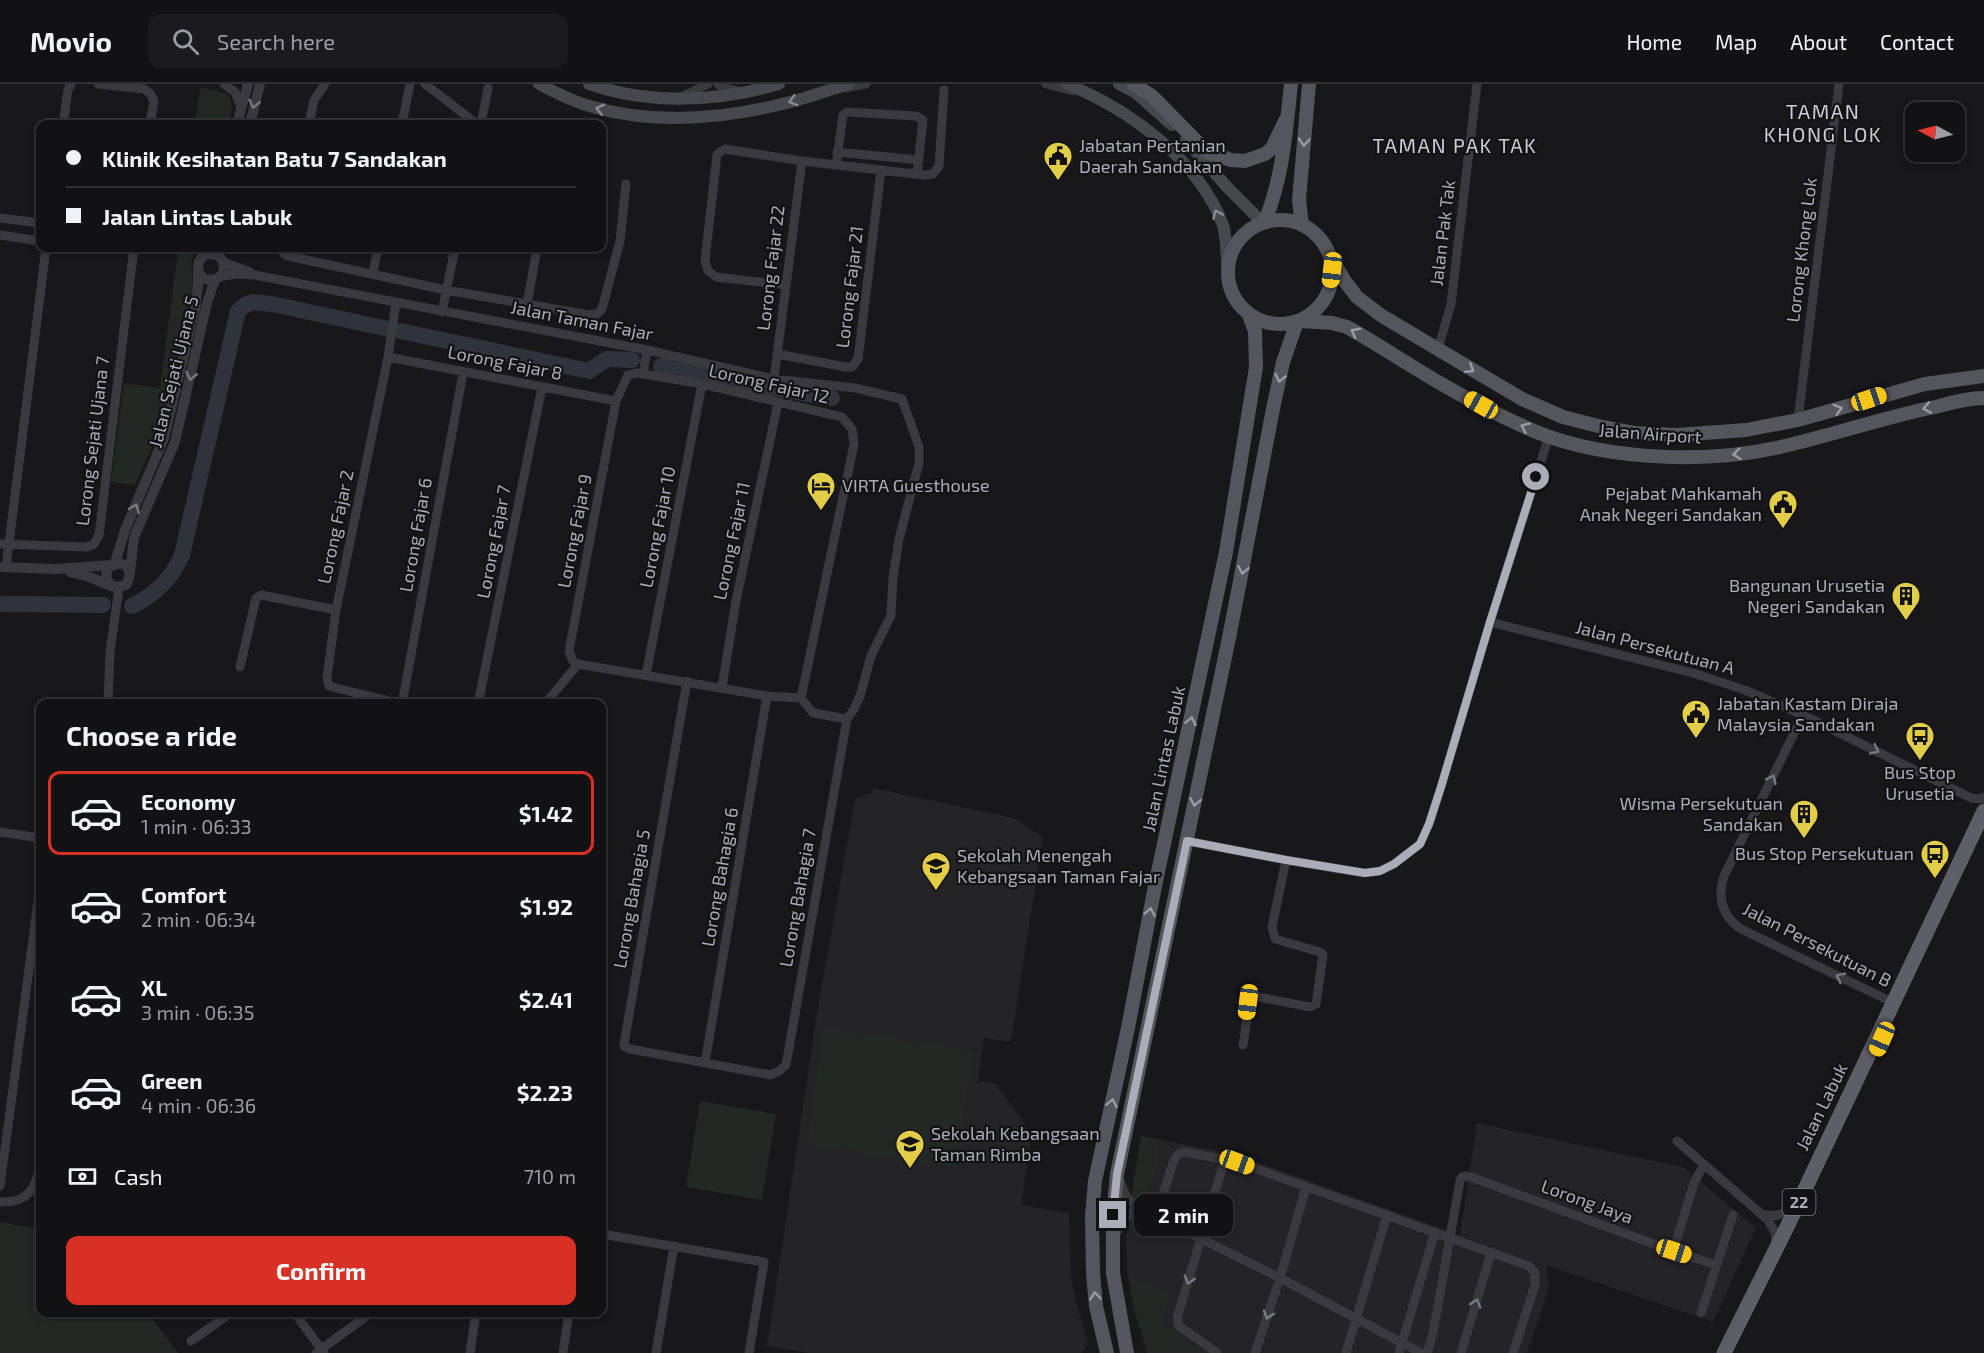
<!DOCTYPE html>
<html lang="en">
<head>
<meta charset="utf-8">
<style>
	:root { --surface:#121113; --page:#1b1a1c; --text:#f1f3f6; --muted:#9c9da0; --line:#313133; --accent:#d93025 }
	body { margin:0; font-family:"Exo 2",sans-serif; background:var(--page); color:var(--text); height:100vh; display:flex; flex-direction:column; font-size:22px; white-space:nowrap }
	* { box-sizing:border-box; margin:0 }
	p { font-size:20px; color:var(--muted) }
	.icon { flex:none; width:33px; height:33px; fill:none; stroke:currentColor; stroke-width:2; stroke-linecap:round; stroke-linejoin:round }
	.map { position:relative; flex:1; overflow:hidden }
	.drawer { position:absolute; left:36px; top:615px; width:570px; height:618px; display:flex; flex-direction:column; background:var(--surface); border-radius:12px; box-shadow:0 3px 9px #0003,0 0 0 2px var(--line) }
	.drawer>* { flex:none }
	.top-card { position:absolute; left:36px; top:36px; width:570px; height:132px; border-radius:12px; box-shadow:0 3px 9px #0003,0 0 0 2px var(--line); display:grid; align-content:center; height:132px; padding:0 30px; background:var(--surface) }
	.needle { width:39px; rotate:277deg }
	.tools { position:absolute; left:1905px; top:18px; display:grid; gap:12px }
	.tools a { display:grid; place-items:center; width:60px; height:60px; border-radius:12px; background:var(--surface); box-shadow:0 3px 9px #0003,0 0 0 2px var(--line); font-size:30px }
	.end { position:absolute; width:27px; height:27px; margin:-14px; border:8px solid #abacb8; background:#111; box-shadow:0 0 0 3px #111 }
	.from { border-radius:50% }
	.bubble { position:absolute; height:42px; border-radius:12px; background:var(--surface); box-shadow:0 3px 9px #0003,0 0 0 2px var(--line); font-size:20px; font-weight:700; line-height:42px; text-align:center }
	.car { position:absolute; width:18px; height:36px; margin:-18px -9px; border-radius:8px; box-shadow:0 0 4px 2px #0007; background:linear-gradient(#f5c518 24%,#345 0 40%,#f5c518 0 76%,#345 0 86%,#f5c518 0) }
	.top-card b { display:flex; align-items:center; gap:21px; height:57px; font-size:22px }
	.top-card b+b { border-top:2px solid var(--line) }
	.top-card i { width:15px; height:15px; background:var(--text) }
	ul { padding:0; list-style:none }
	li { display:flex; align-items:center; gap:18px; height:84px; margin:0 12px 9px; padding:0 18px; border:3px solid transparent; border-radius:12px }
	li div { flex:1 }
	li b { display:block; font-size:22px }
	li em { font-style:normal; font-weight:700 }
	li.active { border-color:var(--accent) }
	li>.icon { width:54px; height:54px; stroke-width:1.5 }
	h2 { padding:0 30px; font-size:27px; line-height:72px }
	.pay { display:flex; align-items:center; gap:15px; height:66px; padding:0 30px; font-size:22px }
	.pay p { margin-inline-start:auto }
	.action { display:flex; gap:12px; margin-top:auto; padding:12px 30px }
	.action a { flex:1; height:69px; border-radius:12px; background:var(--accent); color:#fff; font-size:24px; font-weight:700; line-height:69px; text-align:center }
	header { display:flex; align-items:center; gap:36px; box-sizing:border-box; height:84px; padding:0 30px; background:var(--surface); border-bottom:2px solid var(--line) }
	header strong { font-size:28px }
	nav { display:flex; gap:33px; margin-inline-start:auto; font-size:21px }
	.search { width:420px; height:54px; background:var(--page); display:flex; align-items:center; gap:15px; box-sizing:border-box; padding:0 21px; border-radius:12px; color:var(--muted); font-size:22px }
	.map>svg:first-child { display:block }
	.built { fill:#242426 }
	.green { fill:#222924 }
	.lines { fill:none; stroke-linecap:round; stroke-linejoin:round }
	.river { stroke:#2f333c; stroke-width:16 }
	.minor { stroke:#39393e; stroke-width:9 }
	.tertiary { stroke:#39393e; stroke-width:10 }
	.secondary { stroke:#47474e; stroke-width:12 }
	.primary { stroke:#55555d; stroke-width:14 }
	.trunk { stroke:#5d5e66; stroke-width:15 }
	.oneway { stroke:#888993 }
	.oneway2 { stroke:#787881 }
	.oneway3 { stroke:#9a9ba6 }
	.route { stroke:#abacb8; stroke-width:8 }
	.labels { text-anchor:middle; stroke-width:4.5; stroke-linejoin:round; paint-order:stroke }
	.shield { fill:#131214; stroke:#7d7e87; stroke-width:1.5 }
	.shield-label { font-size:16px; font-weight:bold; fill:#abacb8 }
	.poi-label { font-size:18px; fill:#abacb8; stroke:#131214; text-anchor:start }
	.street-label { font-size:18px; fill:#abacb8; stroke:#131214 }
	.neighbourhood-label { font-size:20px; letter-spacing:1.5px; fill:#cbccd4; stroke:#131214 }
</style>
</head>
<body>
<header>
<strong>Movio</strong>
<div class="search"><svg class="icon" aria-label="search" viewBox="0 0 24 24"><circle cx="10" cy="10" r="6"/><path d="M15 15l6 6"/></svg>Search here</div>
<nav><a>Home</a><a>Map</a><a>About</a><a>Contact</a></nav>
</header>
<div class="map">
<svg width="1984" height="1269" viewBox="0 0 1984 1269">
	<rect width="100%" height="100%" fill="#181719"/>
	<path class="built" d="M873,704L1014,734L1043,753L1011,958L984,954L978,997L996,1000L1032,1050L1021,1121L1069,1129L1071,1192L1076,1219L1088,1259L1082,1269H810L767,1262L817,929L855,716L872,708Z
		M1477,1039L1683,1083L1756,1144L1713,1238L1546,1181L1549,1204L1527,1269H1147L1133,1220L1127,1187L1126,1150L1141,1052L1231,1069L1460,1151Z"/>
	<path class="green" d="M200,4C230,8 236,9 229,40H195Z
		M155,164H197L191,177L193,203L164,326L154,359L135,401L111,398L124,299L160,304L178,167Z
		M824,944L973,967L955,1083L807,1060Z
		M700,1017L776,1030L762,1116L686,1103Z
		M1141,1052L1160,1056L1157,1069L1160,1070L1146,1121L1131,1114Z
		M0,1138L40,1145V1228L148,1229L178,1269H0Z
		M1129,1196L1170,1209L1161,1238L1206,1269H1147L1133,1220Z"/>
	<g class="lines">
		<path class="river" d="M400,247L589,287L607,275L632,276
			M661,282L773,304L832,314
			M0,520L103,521
			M132,522C155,511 172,494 182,471L238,227L245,221L253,218L272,220L384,244"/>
		<path class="minor" d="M98,0L144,5L150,9L154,17L150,40
			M224,0L235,8L241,23
			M425,0L477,40
			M718,0L724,4L738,7
			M1046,0L1073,7
			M845,4L866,0
			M681,13L708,0
			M63,40L68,6L71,0
			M309,40L314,16L325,0
			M402,40L410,0
			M481,40L488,4
			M837,68L919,76
			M836,81L843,31L847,28L916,32L923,36L917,90
			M0,134L40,139
			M0,151L40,157
			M283,164L284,170L288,172L446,206L590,231L597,230L602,225L620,157L626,100
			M223,178L250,188
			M373,189L378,164
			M218,193L235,190L254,191L647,266L774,295L855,304L902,315L919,363V379L899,455L893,493L891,531L871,572L860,612L854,625L847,635L786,981L779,987L771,991L630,965L625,963L624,960L687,597
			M785,201L716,193L708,187L705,177L717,71L720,68L725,65L802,77L924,91L933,90L939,82L944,6
			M396,219L388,273L336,526L327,593L329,602L336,604L402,620
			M527,221L537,164
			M442,228L455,164
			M1438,265L1451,220L1477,0
			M777,270L846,283H852L858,275L881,86
			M388,273L616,317
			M643,290L647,266
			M774,295L802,77
			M1798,336L1839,0
			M0,460L87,463L94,460L99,451L134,164
			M6,483L46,164
			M1490,538L1693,589L1745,606L1803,631L1971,714L1980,715L1984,713
			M578,580L573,577L569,567L616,317L628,291L637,289L702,300L842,333L852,345L854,360L801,614L813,629L847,635
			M578,580L767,612L801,614
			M240,583L256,514L261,511L336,526
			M646,591L702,300
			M722,603L736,517L778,319
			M108,620L110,568L119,504
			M402,620L463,289
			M478,620L542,303
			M545,620L578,580
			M1803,631L1724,792C1717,814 1722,832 1741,845L1896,920
			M0,748L40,754
			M1187,757L1286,776L1364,789L1380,787L1394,780L1420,760L1429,740L1441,703L1490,538L1549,352
			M1243,961L1250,914L1253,912L1310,923L1316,920L1323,871L1320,868L1275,855L1272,843L1286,776
			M705,979L767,612
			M1677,1057L1768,1136L1775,1148L1776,1159
			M1119,1095L1127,1114L1141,1125L1280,1194L1421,1269
			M0,1102L40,803
			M0,1118C28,1119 36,1105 40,1080
			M1761,1130C1775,1134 1785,1131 1794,1122
			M1156,1132L1174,1076L1178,1070L1185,1068L1237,1078L1529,1182L1535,1189V1201L1513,1269
			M602,1150L764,1178L749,1269
			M1115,1152C1121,1138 1126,1129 1141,1125
			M1673,1167L1716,1181
			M294,1228L324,1269
			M1701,1229L1733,1131
			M191,1257L232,1228
			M316,1269L372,1228
			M470,1269L476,1228
			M563,1269L569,1228
			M656,1269L674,1162
			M1217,1269L1179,1242L1177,1234L1225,1075
			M1255,1269L1280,1194L1306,1103
			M1346,1269L1387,1131
			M1399,1269L1435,1148
			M1427,1269L1433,1249L1460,1097L1462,1093L1468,1092L1673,1167L1694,1099L1704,1080
			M1461,1269L1491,1169"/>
		<path class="tertiary" d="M237,40L248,0
			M250,40L260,0
			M198 183a13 13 0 1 1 26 0a13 13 0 1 1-26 0Z
			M115,479L125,446L164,354L195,225L198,202V186
			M0,483L55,485L112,481
			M70,488L89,493L111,502
			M130,489L127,482L120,479L109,483C104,491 106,499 115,503L126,501C132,493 131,465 135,451L175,358L207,219L215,195"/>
		<path class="secondary" d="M539,0C554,8 570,16 586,21C648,40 716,36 778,21C802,16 825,7 849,0
			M589,0C650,21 718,18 779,0
			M1067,0C1130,26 1198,75 1223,141C1227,155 1226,172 1228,187
			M1119,0L1136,9L1172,41
			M1186,56L1228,104L1262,138"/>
		<path class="primary" d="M1133,0L1152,12L1207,68L1231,76L1245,77L1265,70L1272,64L1287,33
			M1228 188a52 52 0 1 1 104 0a52 52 0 1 1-104 0Z
			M1265,137C1283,93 1286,46 1291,0
			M1302,141L1299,116L1309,0
			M1330,171L1344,196L1357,213L1382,232L1522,315L1563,333L1602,343L1634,349L1676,351L1746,346L1798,336L1925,300L1984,292
			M1301,237L1332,239L1347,243C1376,259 1404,278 1433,295C1469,316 1507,337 1547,352C1615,376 1706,379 1776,364C1830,352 1881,334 1935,323C1951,319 1967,314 1984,314
			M1107,1269L1096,1222L1093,1189L1092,1132L1095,1097L1128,944L1155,802L1226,468L1256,283L1255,247L1249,231
			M1127,1269L1113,1189V1131L1117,1090L1230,549L1273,325L1283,278L1297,238"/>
		<path class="trunk" d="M1724,1269L1788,1141L1984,727"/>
	</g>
	<defs><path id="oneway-chevron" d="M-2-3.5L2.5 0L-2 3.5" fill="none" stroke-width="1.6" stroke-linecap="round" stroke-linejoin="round" transform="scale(1.5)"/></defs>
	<g class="oneway">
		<use href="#oneway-chevron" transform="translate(793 17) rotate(164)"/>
		<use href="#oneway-chevron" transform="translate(600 25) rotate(-167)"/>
		<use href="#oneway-chevron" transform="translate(1217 130) rotate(-114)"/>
	</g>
	<g class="oneway2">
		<use href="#oneway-chevron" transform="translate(254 20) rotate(103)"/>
		<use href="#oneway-chevron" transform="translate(191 292) rotate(103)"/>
		<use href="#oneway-chevron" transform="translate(135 424) rotate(-67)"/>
		<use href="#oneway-chevron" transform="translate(1875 666) rotate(26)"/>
		<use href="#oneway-chevron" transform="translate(1772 695) rotate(-64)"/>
		<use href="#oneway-chevron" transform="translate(1840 893) rotate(-154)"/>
		<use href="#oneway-chevron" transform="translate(1189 1196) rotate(108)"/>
		<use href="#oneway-chevron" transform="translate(1476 1219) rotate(-73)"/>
		<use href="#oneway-chevron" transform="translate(1268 1231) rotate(108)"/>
	</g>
	<g class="oneway3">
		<use href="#oneway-chevron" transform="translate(1304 58) rotate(95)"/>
		<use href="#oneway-chevron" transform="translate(1355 248) rotate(-152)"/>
		<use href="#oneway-chevron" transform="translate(1470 285) rotate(32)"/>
		<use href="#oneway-chevron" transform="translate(1280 294) rotate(103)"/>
		<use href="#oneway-chevron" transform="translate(1927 324) rotate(169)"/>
		<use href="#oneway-chevron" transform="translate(1838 325) rotate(-16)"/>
		<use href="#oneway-chevron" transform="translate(1525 343) rotate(-155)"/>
		<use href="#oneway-chevron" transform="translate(1737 370) rotate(174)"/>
		<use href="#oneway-chevron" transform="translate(1243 486) rotate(101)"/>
		<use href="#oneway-chevron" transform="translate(1191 637) rotate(-78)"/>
		<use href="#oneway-chevron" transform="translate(1195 718) rotate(101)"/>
		<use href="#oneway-chevron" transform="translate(1150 828) rotate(-79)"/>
		<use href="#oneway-chevron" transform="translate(1112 1019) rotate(-78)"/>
		<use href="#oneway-chevron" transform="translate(1095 1212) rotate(-96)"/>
	</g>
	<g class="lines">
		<path class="route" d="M1113,1131L1117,1090L1187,757L1286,776L1365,789L1380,787L1394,780L1420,760L1429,740L1441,703L1490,538L1536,393"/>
	</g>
	<defs>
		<g id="civic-pin" transform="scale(1.5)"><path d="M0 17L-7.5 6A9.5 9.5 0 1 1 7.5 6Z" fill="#e1cd48" stroke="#131214"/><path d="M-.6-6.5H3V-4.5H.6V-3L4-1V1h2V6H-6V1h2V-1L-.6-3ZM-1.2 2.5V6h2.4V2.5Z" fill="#111"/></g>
		<g id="hotel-pin" transform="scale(1.5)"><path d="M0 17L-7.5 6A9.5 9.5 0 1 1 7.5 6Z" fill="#e1cd48" stroke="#131214"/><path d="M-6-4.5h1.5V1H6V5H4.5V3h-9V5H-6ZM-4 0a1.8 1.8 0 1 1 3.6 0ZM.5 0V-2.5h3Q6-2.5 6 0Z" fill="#111"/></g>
		<g id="building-pin" transform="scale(1.5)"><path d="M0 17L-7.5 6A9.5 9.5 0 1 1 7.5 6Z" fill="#e1cd48" stroke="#131214"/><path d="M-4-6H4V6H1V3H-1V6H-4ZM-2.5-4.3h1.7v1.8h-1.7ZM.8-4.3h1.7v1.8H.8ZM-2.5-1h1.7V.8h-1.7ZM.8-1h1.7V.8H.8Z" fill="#111"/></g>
		<g id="bus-pin" transform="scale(1.5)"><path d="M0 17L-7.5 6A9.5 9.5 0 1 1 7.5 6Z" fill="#e1cd48" stroke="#131214"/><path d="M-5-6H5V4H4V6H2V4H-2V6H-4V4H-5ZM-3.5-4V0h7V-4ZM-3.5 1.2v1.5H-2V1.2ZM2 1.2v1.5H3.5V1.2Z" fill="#111"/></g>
		<g id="school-pin" transform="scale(1.5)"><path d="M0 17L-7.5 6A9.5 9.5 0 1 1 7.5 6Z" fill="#e1cd48" stroke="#131214"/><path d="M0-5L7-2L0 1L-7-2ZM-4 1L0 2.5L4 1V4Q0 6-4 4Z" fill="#111"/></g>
	</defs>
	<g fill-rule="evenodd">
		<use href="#civic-pin" x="1058" y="72"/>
		<use href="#hotel-pin" x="821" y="402"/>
		<use href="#civic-pin" x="1783" y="420"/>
		<use href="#building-pin" x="1906" y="512"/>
		<use href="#civic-pin" x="1696" y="630"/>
		<use href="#bus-pin" x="1920" y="652"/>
		<use href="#building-pin" x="1804" y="730"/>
		<use href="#bus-pin" x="1935" y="770"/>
		<use href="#school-pin" x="936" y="782"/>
		<use href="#school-pin" x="910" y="1060"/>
	</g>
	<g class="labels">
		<rect class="shield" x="1782.5" y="1105" width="33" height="26" rx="4.5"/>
		<g class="shield-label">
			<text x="1799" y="1124">22</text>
		</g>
		<g class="poi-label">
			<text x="1079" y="68">Jabatan Pertanian<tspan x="1079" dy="21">Daerah Sandakan</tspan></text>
			<text x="842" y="408">VIRTA Guesthouse</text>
			<text x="1762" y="416" text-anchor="end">Pejabat Mahkamah<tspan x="1762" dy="21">Anak Negeri Sandakan</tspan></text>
			<text x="1885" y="508" text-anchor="end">Bangunan Urusetia<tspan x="1885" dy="21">Negeri Sandakan</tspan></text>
			<text x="1717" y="626">Jabatan Kastam Diraja<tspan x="1717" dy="21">Malaysia Sandakan</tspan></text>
			<text x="1920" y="695" text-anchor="middle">Bus Stop<tspan x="1920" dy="21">Urusetia</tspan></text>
			<text x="1783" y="726" text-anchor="end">Wisma Persekutuan<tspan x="1783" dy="21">Sandakan</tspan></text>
			<text x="1914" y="776" text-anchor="end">Bus Stop Persekutuan</text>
			<text x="957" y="778">Sekolah Menengah<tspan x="957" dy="21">Kebangsaan Taman Fajar</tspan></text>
			<text x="931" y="1056">Sekolah Kebangsaan<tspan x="931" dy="21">Taman Rimba</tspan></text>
		</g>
		<g class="street-label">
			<text transform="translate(1443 149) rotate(-83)" y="6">Jalan Pak Tak</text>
			<text transform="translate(1802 166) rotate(-83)" y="6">Lorong Khong Lok</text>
			<text transform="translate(771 184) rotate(-83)" y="6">Lorong Fajar 22</text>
			<text transform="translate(850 203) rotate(-83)" y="6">Lorong Fajar 21</text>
			<text transform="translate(582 237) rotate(11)" y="6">Jalan Taman Fajar</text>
			<text transform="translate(505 279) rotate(11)" y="6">Lorong Fajar 8</text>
			<text transform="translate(174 288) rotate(-76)" y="6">Jalan Sejati Ujana 5</text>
			<text transform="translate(769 300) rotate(13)" y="6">Lorong Fajar 12</text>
			<text transform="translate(1650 350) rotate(4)" y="6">Jalan Airport</text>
			<text transform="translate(93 357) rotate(-83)" y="6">Lorong Sejati Ujana 7</text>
			<text transform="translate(336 443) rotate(-78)" y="6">Lorong Fajar 2</text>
			<text transform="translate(658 443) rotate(-79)" y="6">Lorong Fajar 10</text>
			<text transform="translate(575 447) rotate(-79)" y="6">Lorong Fajar 9</text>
			<text transform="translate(416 451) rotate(-80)" y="6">Lorong Fajar 6</text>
			<text transform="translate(732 457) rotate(-78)" y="6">Lorong Fajar 11</text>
			<text transform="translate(494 458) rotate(-79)" y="6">Lorong Fajar 7</text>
			<text transform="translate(1655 564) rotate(15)" y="6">Jalan Persekutuan A</text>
			<text transform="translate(1164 675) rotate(-78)" y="6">Jalan Lintas Labuk</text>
			<text transform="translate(720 793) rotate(-80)" y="6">Lorong Bahagia 6</text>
			<text transform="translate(798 814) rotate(-80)" y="6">Lorong Bahagia 7</text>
			<text transform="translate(632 815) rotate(-80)" y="6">Lorong Bahagia 5</text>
			<text transform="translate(1817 861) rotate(27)" y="6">Jalan Persekutuan B</text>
			<text transform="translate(1822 1023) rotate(-64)" y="6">Jalan Labuk</text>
			<text transform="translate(1587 1118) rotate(20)" y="6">Lorong Jaya</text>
		</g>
		<g class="neighbourhood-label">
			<text x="1823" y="35">TAMAN<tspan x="1823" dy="23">KHONG LOK</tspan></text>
			<text x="1455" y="69">TAMAN PAK TAK</text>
		</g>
	</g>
</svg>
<div class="tools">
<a><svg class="needle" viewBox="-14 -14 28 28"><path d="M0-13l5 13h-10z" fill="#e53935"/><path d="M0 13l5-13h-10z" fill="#9c9da0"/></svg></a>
</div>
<i class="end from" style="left:1536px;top:393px"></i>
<i class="end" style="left:1113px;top:1131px"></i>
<div class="bubble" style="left:1134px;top:1110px;width:99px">2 min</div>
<i class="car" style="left:1332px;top:186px;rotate:187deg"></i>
<i class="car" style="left:1869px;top:315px;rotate:72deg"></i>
<i class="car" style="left:1481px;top:321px;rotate:299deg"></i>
<i class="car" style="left:1248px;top:918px;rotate:187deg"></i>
<i class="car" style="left:1882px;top:955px;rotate:204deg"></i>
<i class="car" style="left:1237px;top:1078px;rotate:110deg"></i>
<i class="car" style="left:1674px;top:1167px;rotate:108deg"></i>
<div class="top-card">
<b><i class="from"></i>Klinik Kesihatan Batu 7 Sandakan</b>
<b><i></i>Jalan Lintas Labuk</b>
</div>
<section class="drawer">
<h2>Choose a ride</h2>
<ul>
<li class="active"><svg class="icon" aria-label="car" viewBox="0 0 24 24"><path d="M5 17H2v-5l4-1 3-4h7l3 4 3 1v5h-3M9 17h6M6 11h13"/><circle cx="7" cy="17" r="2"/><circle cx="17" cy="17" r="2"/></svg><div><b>Economy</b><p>1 min · 06:33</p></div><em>$1.42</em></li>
<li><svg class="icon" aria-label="car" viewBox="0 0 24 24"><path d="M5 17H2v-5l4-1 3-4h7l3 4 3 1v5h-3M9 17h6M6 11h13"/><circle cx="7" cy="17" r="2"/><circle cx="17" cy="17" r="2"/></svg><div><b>Comfort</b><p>2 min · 06:34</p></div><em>$1.92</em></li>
<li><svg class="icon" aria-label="car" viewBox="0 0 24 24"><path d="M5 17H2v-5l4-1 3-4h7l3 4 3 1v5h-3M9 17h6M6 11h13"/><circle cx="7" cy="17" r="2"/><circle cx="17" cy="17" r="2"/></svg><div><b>XL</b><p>3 min · 06:35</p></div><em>$2.41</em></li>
<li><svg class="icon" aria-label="car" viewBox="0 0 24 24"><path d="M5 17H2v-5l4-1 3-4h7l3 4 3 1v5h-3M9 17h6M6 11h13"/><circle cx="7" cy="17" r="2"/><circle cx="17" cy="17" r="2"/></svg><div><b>Green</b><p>4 min · 06:36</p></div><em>$2.23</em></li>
</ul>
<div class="pay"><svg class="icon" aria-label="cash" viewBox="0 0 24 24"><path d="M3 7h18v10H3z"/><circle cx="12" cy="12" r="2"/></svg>Cash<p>710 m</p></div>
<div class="action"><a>Confirm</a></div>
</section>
</div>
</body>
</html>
